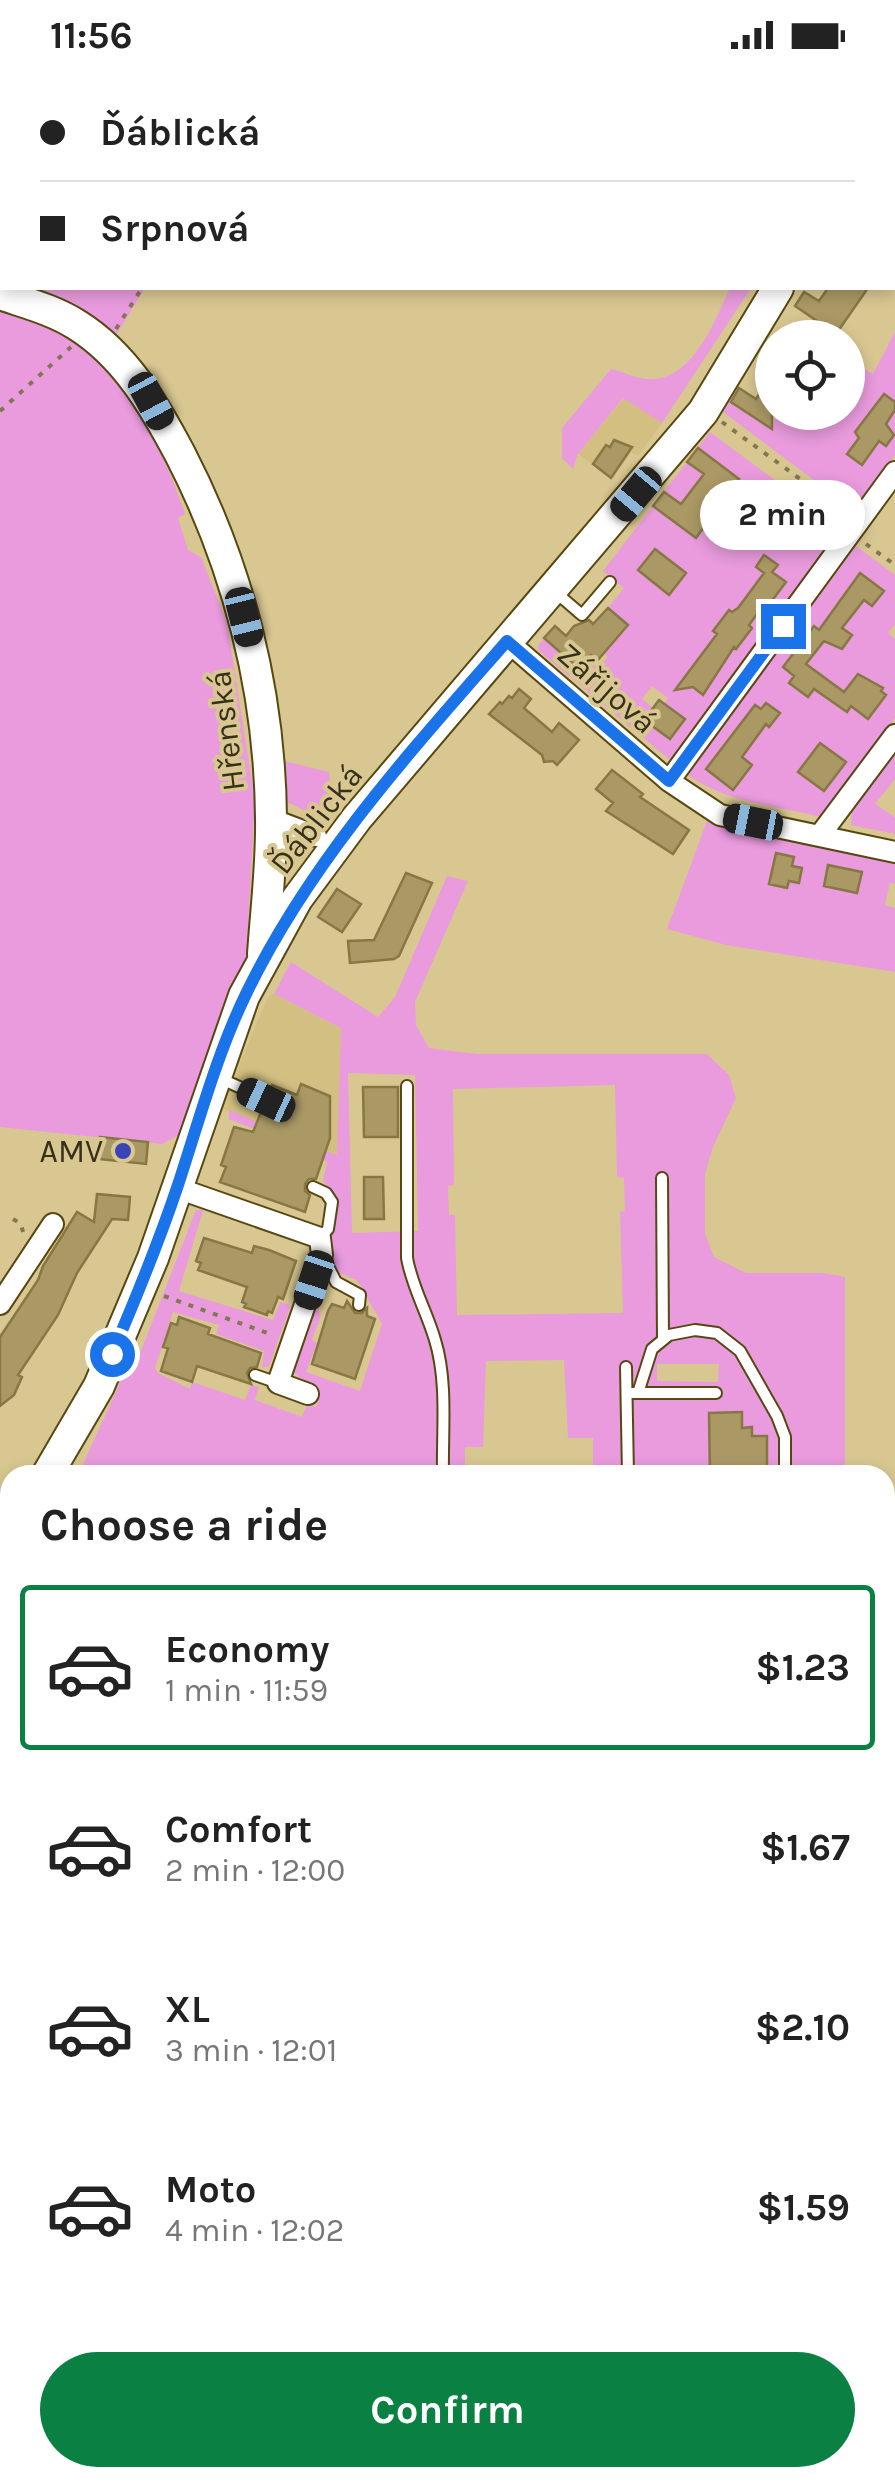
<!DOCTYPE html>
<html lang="en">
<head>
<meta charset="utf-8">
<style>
	:root { --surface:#fff; --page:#f2f2f2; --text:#222; --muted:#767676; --line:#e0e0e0; --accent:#0b8043 }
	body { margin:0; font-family:Karla,sans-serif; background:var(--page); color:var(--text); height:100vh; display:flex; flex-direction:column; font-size:38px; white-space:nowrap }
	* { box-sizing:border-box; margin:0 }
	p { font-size:32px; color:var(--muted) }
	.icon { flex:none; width:55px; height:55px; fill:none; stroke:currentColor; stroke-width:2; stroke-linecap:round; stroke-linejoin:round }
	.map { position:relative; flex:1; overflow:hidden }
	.panel { position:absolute; left:0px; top:1395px; width:895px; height:1022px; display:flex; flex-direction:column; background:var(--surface); border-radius:30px 30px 0 0; box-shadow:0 5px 15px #0003 }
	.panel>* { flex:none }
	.banner { position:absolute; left:0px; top:0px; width:895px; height:220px; box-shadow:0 5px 15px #0003; display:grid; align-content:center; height:220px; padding:0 40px; background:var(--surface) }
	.tools { position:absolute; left:755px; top:250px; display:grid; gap:20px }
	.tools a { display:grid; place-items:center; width:110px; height:110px; border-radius:50%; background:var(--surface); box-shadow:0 5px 15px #0003; font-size:50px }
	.end { position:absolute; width:45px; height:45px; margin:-22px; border:12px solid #1a73e8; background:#fff; box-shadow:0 0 0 5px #fff }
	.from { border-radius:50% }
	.bubble { position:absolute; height:70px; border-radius:35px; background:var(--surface); box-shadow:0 5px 15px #0003; font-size:32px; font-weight:700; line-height:70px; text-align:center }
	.car { position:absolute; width:30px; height:60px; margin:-30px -15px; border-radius:12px; box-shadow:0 0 8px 2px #0007; background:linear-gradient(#222 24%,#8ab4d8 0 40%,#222 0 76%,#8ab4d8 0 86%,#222 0) }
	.banner b { display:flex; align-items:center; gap:35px; height:95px; font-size:38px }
	.banner b+b { border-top:2px solid var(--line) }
	.banner i { width:25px; height:25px; background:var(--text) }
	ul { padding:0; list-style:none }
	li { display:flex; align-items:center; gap:30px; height:165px; margin:0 20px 15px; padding:0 20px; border:5px solid transparent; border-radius:10px }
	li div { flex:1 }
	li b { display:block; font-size:38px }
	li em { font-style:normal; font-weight:700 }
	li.current { border-color:var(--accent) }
	li>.icon { width:90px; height:90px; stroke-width:1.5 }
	h2 { padding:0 40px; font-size:45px; line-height:120px }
	.primary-button { display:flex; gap:20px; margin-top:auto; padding:20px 40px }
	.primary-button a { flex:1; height:115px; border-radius:60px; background:var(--accent); color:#fff; font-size:40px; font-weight:700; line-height:115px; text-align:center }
	.status { display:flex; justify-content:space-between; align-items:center; height:70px; padding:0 50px; background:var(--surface); direction:ltr }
	.status svg { height:28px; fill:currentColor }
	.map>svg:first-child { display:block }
	.built { fill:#d3bf81 }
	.green { fill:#e99bdd; fill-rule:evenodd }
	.building { fill:#aa9965; stroke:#877743; stroke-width:2.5 }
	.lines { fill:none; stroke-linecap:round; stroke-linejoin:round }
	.lane-casing { stroke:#574811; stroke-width:14 }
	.street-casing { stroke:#574811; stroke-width:24 }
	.secondary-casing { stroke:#574811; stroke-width:34 }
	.path { stroke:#837752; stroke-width:4; stroke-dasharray:5 8; stroke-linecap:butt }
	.lane { stroke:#fff; stroke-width:10 }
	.street { stroke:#fff; stroke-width:20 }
	.secondary { stroke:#fff; stroke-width:30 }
	.route { stroke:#1a73e8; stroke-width:12 }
	.poi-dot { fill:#3944b7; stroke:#d9c791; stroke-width:4 }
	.labels { text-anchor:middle; stroke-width:8; stroke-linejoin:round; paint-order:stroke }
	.street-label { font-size:32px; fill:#36301a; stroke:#d9c791 }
	.poi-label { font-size:32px; fill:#36301a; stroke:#d9c791; text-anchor:end }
</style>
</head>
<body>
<div class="status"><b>11:56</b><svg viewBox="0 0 49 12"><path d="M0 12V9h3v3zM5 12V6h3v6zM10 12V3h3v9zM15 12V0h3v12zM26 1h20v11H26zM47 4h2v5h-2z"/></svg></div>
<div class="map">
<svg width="895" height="2417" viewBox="0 0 895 2417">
	<rect width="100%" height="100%" fill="#d9c791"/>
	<path class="built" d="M624,328L662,353L638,386L631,382L613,409L578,384Z
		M274,924L341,958L338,1085L222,1038L257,952L269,926Z"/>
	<path class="green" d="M29,218H145L115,267L65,232Z
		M730,218H751L662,353L623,328L578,384L573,399L562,388V358L611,299C624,302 637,309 649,309C693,311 715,250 730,218Z
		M0,238C21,246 45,253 66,264C121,295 167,386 185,444L178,448L188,480L201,487L227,553L255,731L246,890L186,1061L162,1074L0,1057Z
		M895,262V332L888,350L895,340V385L855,441L723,342L730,331L769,357L780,343L848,342V288L873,304Z
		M710,362L842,460L670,690L539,581L538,576L544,568L579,598L591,585L601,594L608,587L598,577L614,572L628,555L608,538L624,518L603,501ZM688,392L738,409L696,467L654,435L664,422L681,434L704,404ZM655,479L686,503L669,524L638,500ZM652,616L668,628L664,634L684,649L670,669L644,650L653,638L642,629Z
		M856,476L895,505V554L888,563L895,569V648L822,747C777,737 728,732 689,706L690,700ZM857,604L869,613L872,610L885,624L868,648L851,636L846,642L835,634ZM820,673L846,692L824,721L799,702Z
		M895,684V709L875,734L895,747V764L851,755L852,741Z
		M280,690L329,702L332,728L324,744L316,746L285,731Z
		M707,751L895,794V814L890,813L885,835L895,838V902L726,875L667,859Z
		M447,806L468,811L415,932L416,955L429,978L477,984H707L729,1005L736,1028L713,1077L705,1104V1164L714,1187L746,1203H823L845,1207V1405H767V1367L752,1366V1358H742L741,1342L709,1343L710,1405H593V1368H568L564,1290L486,1291L483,1377H465V1405H78L131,1289L139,1286L196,1140H203L179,1221L273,1250L280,1232L291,1235L269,1296L262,1298L264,1281L216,1264L219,1255L173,1242L155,1298L158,1303L190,1319L192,1312L245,1330L251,1315L259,1317L255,1330L302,1347L307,1334L316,1337L320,1324L293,1302L316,1237L321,1245L312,1270L317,1273L306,1302L360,1321L382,1254L357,1210L336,1202L329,1193L336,1126L323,1111L327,1092L278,1074L279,1069L229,1049V1040L337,1085L341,958L274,924L291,892L378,947L395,927ZM348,1003L415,1005L418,1161L352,1163ZM615,1015L617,1107L624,1108L625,1141L620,1142L623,1243L457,1245L455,1145H449L448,1116L454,1115L453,1019ZM719,1294L718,1312L657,1311V1294Z
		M10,1543V2408H782L784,2417H0V1567Z"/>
	<path class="building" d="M828,218H868L836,264L795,236L804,222L819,231Z
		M772,305V359L731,332L739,318L756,329Z
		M884,324L895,332V340L886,354L894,365L886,376L879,371L862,395L847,384L859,368L855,362Z
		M614,370L632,377L611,408L593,394L606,375L610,377Z
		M698,378L739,409L696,468L653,436L664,422L681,434L704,404L687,392Z
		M786,440L800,451L803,447L823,462L812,477L793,463L790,467L774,456Z
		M655,479L686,503L669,525L638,500Z
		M764,485L778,495L772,502L786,512L768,536L765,533L749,555L752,558L736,579L734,577L703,625L693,617L675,620L717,564L713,561L729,540L732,542L738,538L764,503L756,497Z
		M860,503L884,521L872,536L864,530L842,558L852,565L842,579L824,571L806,594L844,622L858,604L883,618L881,621L886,625L868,649L851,636L847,642L814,619L808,627L789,613L794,606L783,597L814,556L819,560Z
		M608,538L628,555L597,591L591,585L579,599L544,568L555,556L566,566L574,556L589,550L593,554Z
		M519,619L531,629L524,638L552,662L559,653L579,670L557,695L553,691L544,692L542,685L489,644L500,632L502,634L509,626L512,628Z
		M659,630L685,649L670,669L644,650Z
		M766,633L780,643L769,657L766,654L742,687L752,695L733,720L706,699L755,635L761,639Z
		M820,673L846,692L824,721L798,702Z
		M612,700L643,724L640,727L689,760L673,784L606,741L613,733L596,719Z
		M776,783L794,787L792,796L802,798L799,813L789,811L787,818L769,814Z
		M828,795L862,802L857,823L824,816Z
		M406,803L432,813L399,886L394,889L350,893L348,871L374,870Z
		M337,819L361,834L342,862L318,847Z
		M301,1014L330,1026V1068L316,1109H309L305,1114V1121L310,1125L305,1142L220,1112L226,1097L221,1095L234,1057L253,1062L263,1037H270L274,1032L270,1021L272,1015L297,1025Z
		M363,1017H398V1067H364Z
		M100,1067L148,1072L146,1094L98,1089Z
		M364,1107H383L384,1149H364Z
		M97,1124L130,1127L128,1150L112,1149L77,1203L58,1245L18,1305L22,1307L14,1325L0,1336V1267L38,1210L43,1196L77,1142L94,1152Z
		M204,1168L252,1183L254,1176L269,1180L296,1191L283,1229L278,1227L272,1243L268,1241L267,1245L244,1237L246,1234L242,1232L247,1217L198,1200L201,1193L196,1191Z
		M347,1231L355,1243H362L367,1238V1246L375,1249L355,1309L312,1294L328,1241L332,1234L344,1238Z
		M179,1247L210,1258L208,1264L261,1283L257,1297L250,1298L247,1303L251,1314L197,1296L192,1312L161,1301L168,1278L163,1277L171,1253L177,1255Z
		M742,1342V1358L752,1357V1366H767V1405H710L709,1343Z"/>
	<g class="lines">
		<g class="lane-casing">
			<path id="lane" d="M553,520L582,545L610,512
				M219,1008L266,1029
				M407,1016V1188C412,1217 427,1242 435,1270C448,1312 442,1362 443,1405
				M662,1108L663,1270
				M313,1117L326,1123L332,1132L328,1159L320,1168
				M323,1186L336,1212L360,1225L359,1235
				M626,1297L628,1405
				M255,1305L278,1313
				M632,1323H716
				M638,1323L652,1279L669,1265L695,1260L717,1263L740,1281L777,1346L785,1367V1405
				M885,1868L895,1921"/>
		</g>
		<g class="street-casing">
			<path id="street" d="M788,0L791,2
				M24,2L26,0
				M0,40L2,36
				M892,138L895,141
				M507,571L669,711L720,745L895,782
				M669,711L895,402
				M271,749L316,766
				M820,765L895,665
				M177,1118L320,1168L322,1185L278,1313L308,1324
				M0,1234L53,1154"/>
		</g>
		<g class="secondary-casing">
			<path id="secondary" d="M892,31L895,27
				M0,224C26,233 54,240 77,255C125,285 154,335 180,384C238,496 270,621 271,748C272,793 266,839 263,884
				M47,1405L99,1316L153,1188L244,926L297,829L357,748L703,342L778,218
				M0,1486L10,1468"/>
		</g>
		<path class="path" d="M277,2L278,0
			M892,107L895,110
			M116,259L142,218
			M0,341L71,277
			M722,352L844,441
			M866,474L895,495
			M13,1149L21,1154L23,1162
			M164,1226L273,1265
			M0,1534L10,1509
			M885,1605H895
			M0,1683L10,1681
			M0,1707L10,1708
			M0,1737L10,1744
			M885,2087L895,2085
			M0,2161L10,2120
			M0,2179L10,2182
			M0,2287L10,2291
			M0,2349L10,2352
			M0,2408L22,2417
			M532,2408L534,2417
			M614,2408L651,2417
			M33,2417L37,2408
			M147,2417L152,2408
			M509,2417L524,2408"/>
		<use href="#lane" class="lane"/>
		<use href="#street" class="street"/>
		<use href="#secondary" class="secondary"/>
	</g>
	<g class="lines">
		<path class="route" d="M112,1284C136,1228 159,1172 178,1115C199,1051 217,983 247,922C311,790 411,681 507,571L669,711L783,556"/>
	</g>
	<circle class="poi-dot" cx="123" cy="1081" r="10"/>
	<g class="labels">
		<g class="street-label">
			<text transform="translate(607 618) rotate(41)" y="11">Zářijová</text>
			<text transform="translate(226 661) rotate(-97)" y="11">Hřenská</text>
			<text transform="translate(316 749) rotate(-52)" y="11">Ďáblická</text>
		</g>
		<g class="poi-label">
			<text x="103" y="1092">AMV</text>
		</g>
	</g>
</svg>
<div class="tools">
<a><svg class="icon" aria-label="locate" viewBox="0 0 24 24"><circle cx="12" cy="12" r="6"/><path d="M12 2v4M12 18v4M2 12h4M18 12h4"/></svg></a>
</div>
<i class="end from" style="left:112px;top:1284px"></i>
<i class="end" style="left:783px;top:556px"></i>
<div class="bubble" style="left:700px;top:410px;width:165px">2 min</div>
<i class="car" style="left:151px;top:331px;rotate:152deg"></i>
<i class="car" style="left:636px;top:424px;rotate:220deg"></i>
<i class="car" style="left:244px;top:547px;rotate:166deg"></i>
<i class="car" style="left:753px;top:752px;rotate:281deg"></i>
<i class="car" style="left:266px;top:1030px;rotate:295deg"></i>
<i class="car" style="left:314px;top:1210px;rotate:198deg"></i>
<div class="banner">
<b><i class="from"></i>Ďáblická</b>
<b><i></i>Srpnová</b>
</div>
<section class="panel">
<h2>Choose a ride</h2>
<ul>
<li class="current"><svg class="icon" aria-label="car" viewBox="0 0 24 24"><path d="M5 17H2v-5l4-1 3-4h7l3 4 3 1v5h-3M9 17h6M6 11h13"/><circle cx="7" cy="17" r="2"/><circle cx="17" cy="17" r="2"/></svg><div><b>Economy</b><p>1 min · 11:59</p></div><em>$1.23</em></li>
<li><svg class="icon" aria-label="car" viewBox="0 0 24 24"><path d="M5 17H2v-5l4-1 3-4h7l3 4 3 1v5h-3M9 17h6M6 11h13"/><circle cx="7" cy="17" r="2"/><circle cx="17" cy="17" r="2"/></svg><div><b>Comfort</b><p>2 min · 12:00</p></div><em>$1.67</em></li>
<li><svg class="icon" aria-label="car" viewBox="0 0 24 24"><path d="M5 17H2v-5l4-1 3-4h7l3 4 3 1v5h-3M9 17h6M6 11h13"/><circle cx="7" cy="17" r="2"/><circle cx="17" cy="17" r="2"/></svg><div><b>XL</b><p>3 min · 12:01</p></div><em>$2.10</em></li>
<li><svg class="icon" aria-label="car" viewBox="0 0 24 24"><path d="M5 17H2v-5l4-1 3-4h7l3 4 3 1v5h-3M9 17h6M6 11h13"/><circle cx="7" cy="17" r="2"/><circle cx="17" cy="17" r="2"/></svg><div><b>Moto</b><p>4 min · 12:02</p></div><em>$1.59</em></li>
</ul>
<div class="primary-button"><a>Confirm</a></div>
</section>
</div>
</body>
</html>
